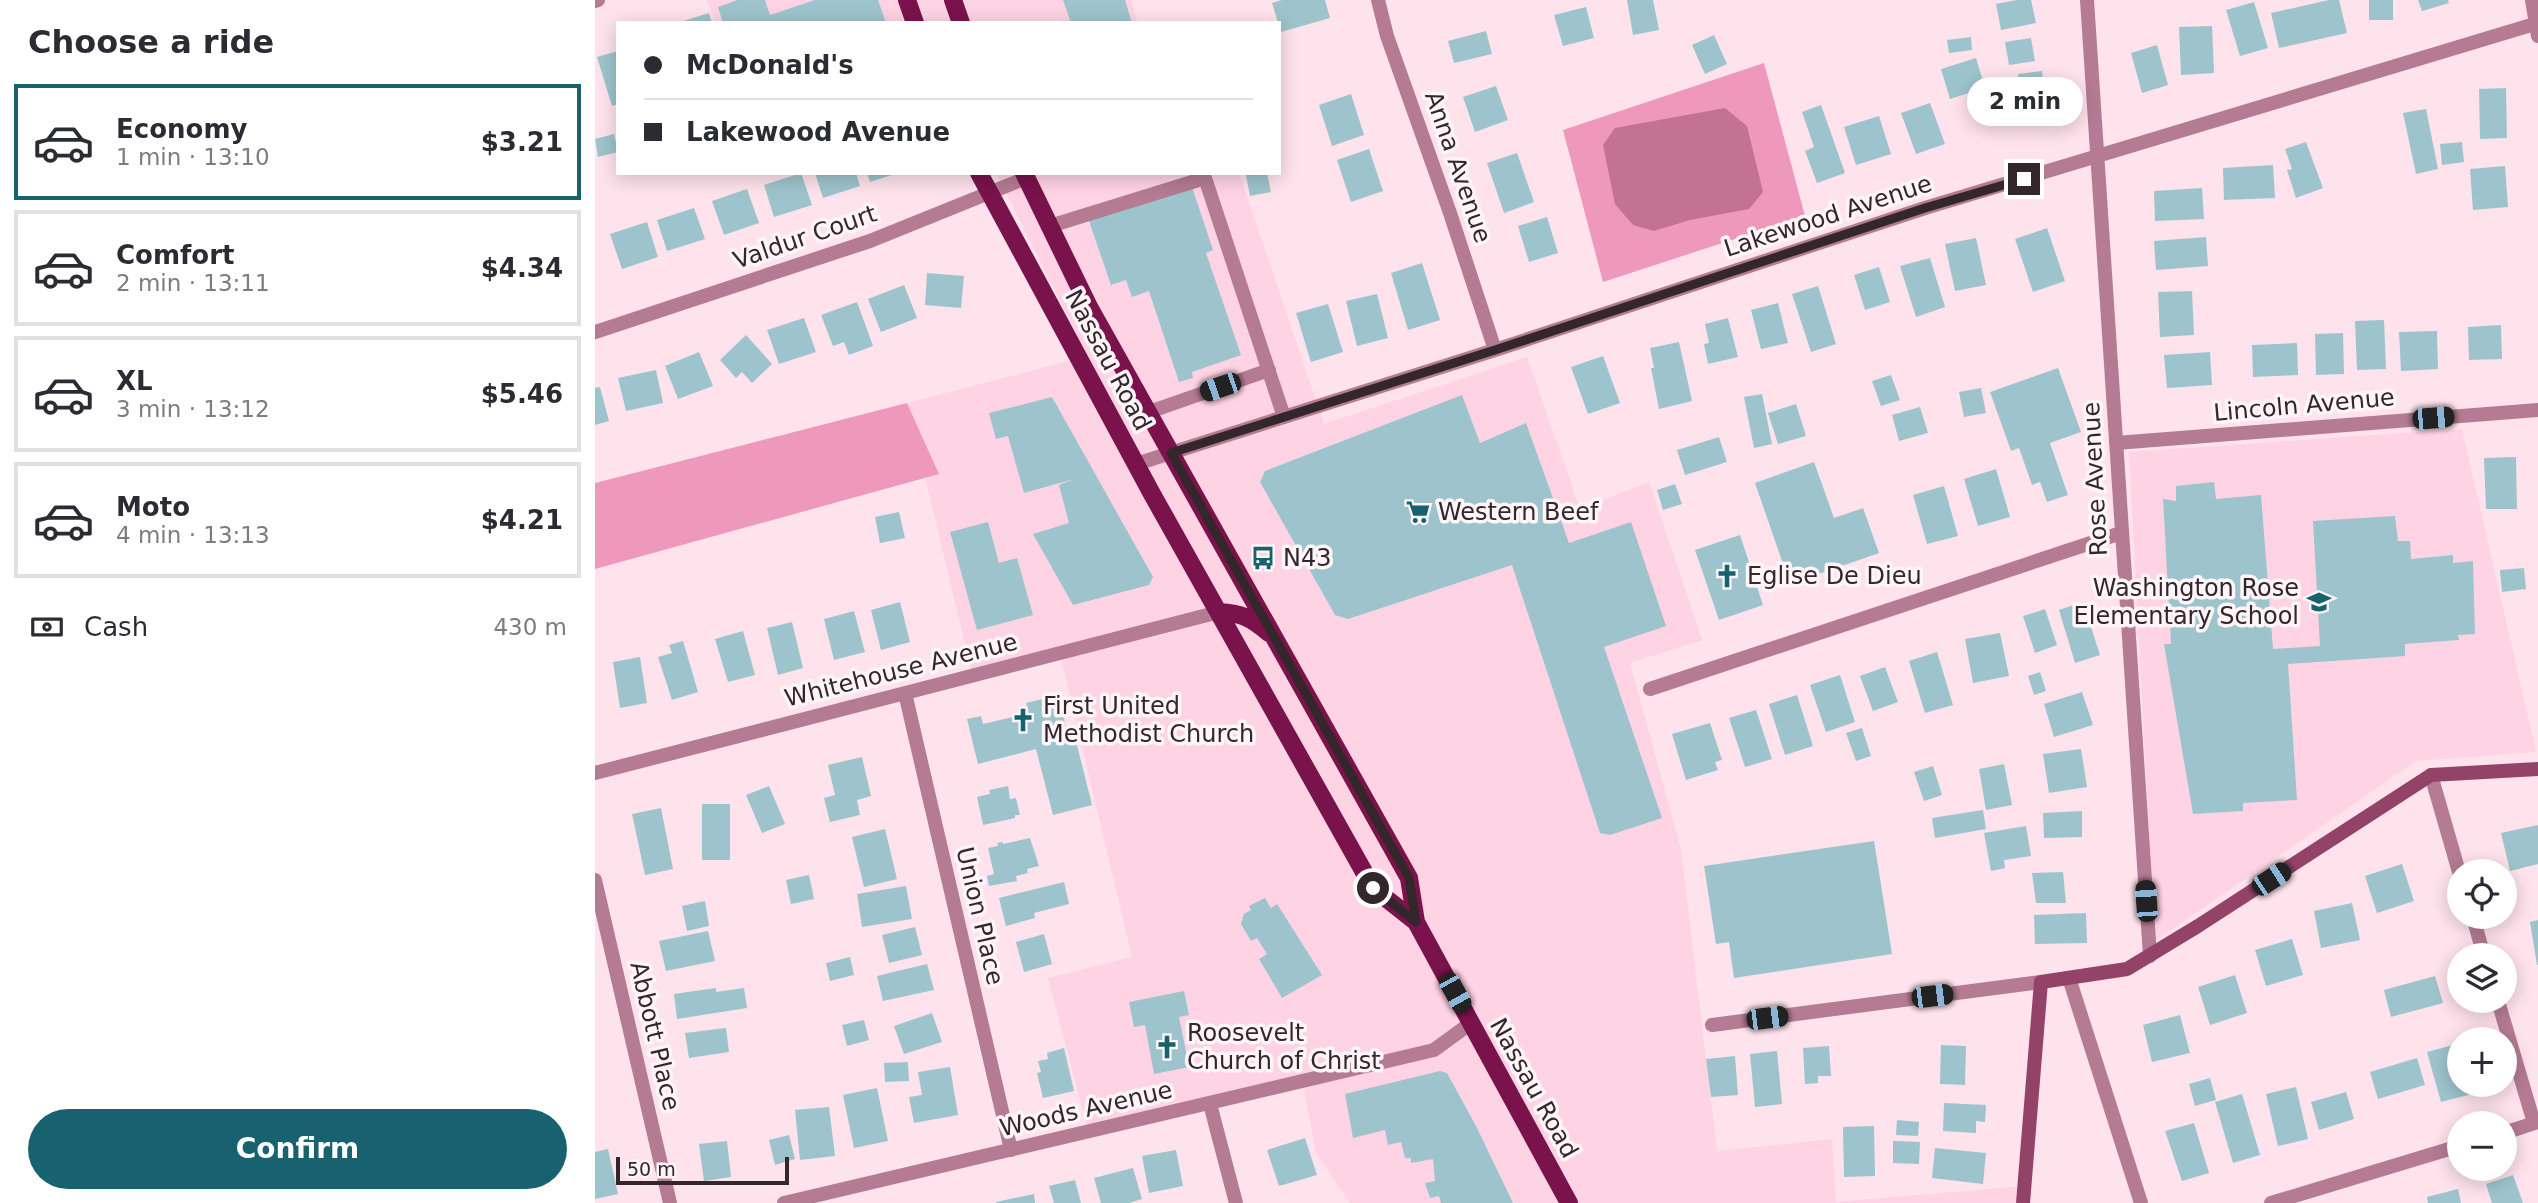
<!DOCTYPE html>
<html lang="en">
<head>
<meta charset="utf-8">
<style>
	:root { --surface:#fff; --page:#f7f7f7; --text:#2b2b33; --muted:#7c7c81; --line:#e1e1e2; --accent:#17626e }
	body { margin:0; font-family:"DejaVu Sans",sans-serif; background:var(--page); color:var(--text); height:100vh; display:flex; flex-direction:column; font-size:26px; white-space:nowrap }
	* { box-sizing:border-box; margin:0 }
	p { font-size:23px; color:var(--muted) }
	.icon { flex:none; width:38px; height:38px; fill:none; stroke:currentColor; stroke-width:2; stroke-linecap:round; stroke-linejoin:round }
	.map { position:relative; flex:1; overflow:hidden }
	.drawer { display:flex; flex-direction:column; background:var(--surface); width:595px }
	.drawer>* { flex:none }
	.banner { position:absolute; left:21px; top:21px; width:665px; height:154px; border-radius:0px; box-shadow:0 4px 18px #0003; display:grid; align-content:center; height:154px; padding:0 28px; background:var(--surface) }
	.tools { position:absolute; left:1852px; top:859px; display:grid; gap:14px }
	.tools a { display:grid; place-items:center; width:70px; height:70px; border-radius:50%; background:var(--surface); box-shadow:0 4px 18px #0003; font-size:35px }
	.scale { position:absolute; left:21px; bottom:18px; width:173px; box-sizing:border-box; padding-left:7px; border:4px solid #34272c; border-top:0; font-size:19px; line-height:24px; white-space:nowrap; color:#34272c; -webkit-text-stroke:5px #fdf5f8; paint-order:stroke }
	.end { position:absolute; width:32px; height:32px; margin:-16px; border:9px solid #34272c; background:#fff; box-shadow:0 0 0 4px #fff }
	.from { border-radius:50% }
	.bubble { position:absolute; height:49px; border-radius:24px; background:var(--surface); box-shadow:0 4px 18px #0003; font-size:23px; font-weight:800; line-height:49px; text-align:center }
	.car { position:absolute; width:21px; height:42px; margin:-21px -10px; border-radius:9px; box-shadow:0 0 5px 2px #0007; background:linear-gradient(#222 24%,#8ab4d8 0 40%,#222 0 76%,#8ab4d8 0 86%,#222 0) }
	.banner b { display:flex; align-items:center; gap:24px; height:66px; font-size:26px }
	.banner b+b { border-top:2px solid var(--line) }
	.banner i { width:18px; height:18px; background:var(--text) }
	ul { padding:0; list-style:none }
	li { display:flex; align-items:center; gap:21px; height:116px; margin:0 14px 10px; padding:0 14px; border:4px solid var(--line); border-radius:0px }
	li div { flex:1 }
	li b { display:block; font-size:26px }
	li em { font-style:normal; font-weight:800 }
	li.selected { border-color:var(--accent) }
	li>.icon { width:63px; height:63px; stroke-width:1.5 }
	h2 { padding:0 28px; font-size:32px; line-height:84px }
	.pay { display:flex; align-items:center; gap:18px; height:77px; padding:0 28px; font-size:26px }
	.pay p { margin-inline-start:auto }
	.action { display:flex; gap:14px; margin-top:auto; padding:14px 28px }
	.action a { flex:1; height:80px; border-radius:42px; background:var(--accent); color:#fff; font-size:28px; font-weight:800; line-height:80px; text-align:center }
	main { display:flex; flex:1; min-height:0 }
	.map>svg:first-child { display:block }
	.built { fill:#fed3e3 }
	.green { fill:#ee99bc }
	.water { fill:#c37295 }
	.building { fill:#9dc4cc }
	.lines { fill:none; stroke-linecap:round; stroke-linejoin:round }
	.lane { stroke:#b47b92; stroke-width:14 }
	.street { stroke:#b47b92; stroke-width:14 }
	.secondary { stroke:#944368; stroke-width:14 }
	.primary { stroke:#7a124b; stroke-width:18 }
	.route { stroke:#34272c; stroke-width:9 }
	.labels { text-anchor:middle; stroke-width:7; stroke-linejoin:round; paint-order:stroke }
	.street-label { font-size:24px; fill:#34272c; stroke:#fdf5f8 }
	.poi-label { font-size:24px; fill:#34272c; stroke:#fdf5f8; text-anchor:start }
</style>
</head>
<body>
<main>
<section class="drawer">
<h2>Choose a ride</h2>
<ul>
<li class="selected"><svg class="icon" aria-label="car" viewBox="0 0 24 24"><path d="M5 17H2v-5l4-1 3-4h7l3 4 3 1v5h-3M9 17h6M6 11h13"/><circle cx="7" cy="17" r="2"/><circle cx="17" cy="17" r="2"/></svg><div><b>Economy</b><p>1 min · 13:10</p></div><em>$3.21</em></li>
<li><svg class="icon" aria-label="car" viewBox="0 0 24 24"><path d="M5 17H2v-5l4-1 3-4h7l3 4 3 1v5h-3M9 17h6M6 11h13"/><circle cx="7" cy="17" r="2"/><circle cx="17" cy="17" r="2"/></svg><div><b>Comfort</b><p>2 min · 13:11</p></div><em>$4.34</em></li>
<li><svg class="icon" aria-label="car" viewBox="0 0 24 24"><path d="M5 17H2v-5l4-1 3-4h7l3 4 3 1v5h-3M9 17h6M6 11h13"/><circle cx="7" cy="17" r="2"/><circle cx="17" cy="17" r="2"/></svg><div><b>XL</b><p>3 min · 13:12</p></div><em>$5.46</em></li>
<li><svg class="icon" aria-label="car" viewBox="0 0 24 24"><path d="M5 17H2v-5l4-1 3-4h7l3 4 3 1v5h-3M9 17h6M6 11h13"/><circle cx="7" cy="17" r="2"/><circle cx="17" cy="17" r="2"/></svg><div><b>Moto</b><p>4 min · 13:13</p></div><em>$4.21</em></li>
</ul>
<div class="pay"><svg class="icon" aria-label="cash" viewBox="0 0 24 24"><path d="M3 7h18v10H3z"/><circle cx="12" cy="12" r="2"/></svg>Cash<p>430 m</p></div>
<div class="action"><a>Confirm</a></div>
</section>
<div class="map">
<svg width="1943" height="1203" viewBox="0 0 1943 1203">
	<rect width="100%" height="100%" fill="#fee2ec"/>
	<path class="built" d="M112,0H536L543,23H120Z
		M401,173H644L729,424L932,357L985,509L1054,482L1107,640L1035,663L1086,850L1122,1151L1237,1139L1241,1202L1429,1186L1430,1203H755L721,1153L707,1079L493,1130L453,978L537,957L464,649L377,673L330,477L344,473L312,403L493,356Z
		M1867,429L1941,752L1821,761L1560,941L1534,452Z"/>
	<path class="green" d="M1169,63L1210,216L1008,282L968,130Z
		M312,403L344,474L0,569V483Z"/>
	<path class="water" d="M1130,108L1152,126L1168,192L1154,209L1095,220L1059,231L1038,225L1020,204L1008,145L1020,128Z"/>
	<path class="building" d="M142,0H170L175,15L220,0H283L291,23H128L123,7Z
		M468,0H530L537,23H476Z
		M687,0H730L735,18L686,32L677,3Z
		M1032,0H1058L1064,30L1038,35Z
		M1422,0H1436L1441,23L1406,30L1401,4Z
		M1734,0H1744L1752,33L1684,48L1676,13Z
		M1774,0H1798V20H1774Z
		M1823,0H1853L1854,3L1827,11Z
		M1659,2L1673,48L1645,56L1631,10Z
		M991,7L999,38L968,46L959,15Z
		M114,13L117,23H85V22Z
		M1617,26L1619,73L1586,75L1584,27Z
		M891,31L897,54L859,63L853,41Z
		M1119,35L1132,64L1110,74L1097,45Z
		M1376,37L1377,50L1354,53L1352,40Z
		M1436,38L1440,61L1414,65L1410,42Z
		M1562,45L1573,85L1547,93L1536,53Z
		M23,51V104L17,106L2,57Z
		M1381,58L1390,88L1355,99L1346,69Z
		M1447,71L1453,120L1428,123L1423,74Z
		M901,86L913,120L880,132L868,97Z
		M1911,88L1912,138L1885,139L1884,89Z
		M756,94L769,135L737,146L724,105Z
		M1335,103L1350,144L1321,154L1306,113Z
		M1226,105L1250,173L1222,183L1210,151L1219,147L1207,112Z
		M1831,109L1843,169L1821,174L1808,113Z
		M1284,116L1296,154L1261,165L1249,127Z
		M19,134L23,152L3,157L0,139Z
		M1711,142L1728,188L1701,198L1692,170L1697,169L1690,149Z
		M1867,142L1869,162L1847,165L1845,144Z
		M774,149L788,191L756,202L742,160Z
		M922,153L939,202L909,213L892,163Z
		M1678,165L1680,198L1629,200L1628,168Z
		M1910,166L1913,207L1878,210L1875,169Z
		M206,173L217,205L179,217L169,185Z
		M220,173H261L265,186L228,198Z
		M272,173H300V174L275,182Z
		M661,173H672L676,192L655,196L651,175Z
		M597,187L618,250L611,253L646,355L597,372L598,378L584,382L554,291L537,297L531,280L516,285L494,221Z
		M1607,188L1609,219L1560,221L1559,191Z
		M152,189L164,223L129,235L117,201Z
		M99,208L110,239L72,251L62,220Z
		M952,217L963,253L934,262L923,226Z
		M52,222L63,257L27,269L15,234Z
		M1452,228L1470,281L1438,292L1420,239Z
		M1611,237L1613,266L1561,270L1559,241Z
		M1381,238L1391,285L1360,291L1350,244Z
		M1335,258L1350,307L1321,317L1305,266Z
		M827,263L845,320L813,330L796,273Z
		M1284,267L1295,302L1270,310L1259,275Z
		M332,273L369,276L366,308L330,305Z
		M309,285L322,318L286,332L273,299Z
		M1223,286L1241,344L1216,352L1197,294Z
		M1597,291L1599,335L1565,337L1563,292Z
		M782,294L793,338L762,346L751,301Z
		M262,302L278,346L254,355L249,342L238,346L226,315Z
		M1183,303L1193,343L1166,349L1156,310Z
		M733,304L748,352L716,362L701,313Z
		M209,318L221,352L184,364L172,330Z
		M1133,318L1143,357L1113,364L1109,344L1114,343L1110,324Z
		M1789,320L1791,369L1762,370L1760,321Z
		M1906,325L1907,359L1874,360L1873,327Z
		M1842,331L1843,369L1806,371L1804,332Z
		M1748,333L1749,374L1721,375L1720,334Z
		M151,335L177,364L157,383L147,372L141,378L125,360Z
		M1084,342L1097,401L1064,409L1056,368H1059L1055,348Z
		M1702,343L1703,375L1658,377L1657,345Z
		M104,352L118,386L83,399L70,366Z
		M1615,352L1617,385L1572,388L1569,355Z
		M1008,356L1025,403L993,414L976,367Z
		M1463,368L1486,432L1455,443L1473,495L1452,502L1445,482L1437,485L1424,448L1416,451L1395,392Z
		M61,370L68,403L31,411L23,378Z
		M1296,375L1305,400L1286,406L1277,381Z
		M5,387L14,421L0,425V388Z
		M1386,388L1391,413L1369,417L1364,392Z
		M1167,394L1177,444L1159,448L1149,397Z
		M867,395L885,443L931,423L974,543L1036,522L1071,626L1009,647L1067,818L1015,835L1005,833L917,565L753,619L740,615L665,482L670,471Z
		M457,397L558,577L554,585L478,605L438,534L474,523L464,485L479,479L429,493L413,436L401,439L394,413Z
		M1201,404L1211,436L1183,444L1173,413Z
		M1325,407L1333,433L1304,441L1297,415Z
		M1124,437L1132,462L1090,475L1082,450Z
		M1921,457L1922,509H1891L1889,458Z
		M1219,462L1239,518L1268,508L1284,553L1195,584L1160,483Z
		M1401,469L1415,517L1383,526L1369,479Z
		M1619,482L1621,499L1666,495L1678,649L1725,646L1718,521L1800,516L1803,541H1815L1816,559L1858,555V563L1878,561L1880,634L1863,635L1864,640L1810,644V656L1693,664L1702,800L1648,803V811L1598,814L1569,644H1576L1568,499L1581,501V486Z
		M1080,484L1087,504L1068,510L1062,490Z
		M1349,486L1363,536L1332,544L1318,495Z
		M304,512L310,538L285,543L280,517Z
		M393,522L404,563L422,558L438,615L382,630L355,532Z
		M1145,535L1168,605L1124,620L1100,550Z
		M1929,568L1931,589L1907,592L1905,570Z
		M305,602L315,642L286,650L276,610Z
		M1488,602L1505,655L1480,663L1464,610Z
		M1450,609L1462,645L1440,653L1428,616Z
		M259,611L270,652L239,660L229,619Z
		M197,622L208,668L183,675L172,628Z
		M148,631L160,675L133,682L120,639Z
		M1405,633L1414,676L1378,683L1370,639Z
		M88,641L103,692L77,700L63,657L77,653L74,645Z
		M1342,652L1358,705L1330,713L1314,661Z
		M45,657L52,703L25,708L18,662Z
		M1290,667L1303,702L1278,711L1265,676Z
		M1445,672L1451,691L1439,695L1433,676Z
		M1245,675L1260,722L1231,732L1215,685Z
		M1487,692L1498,725L1459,737L1449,704Z
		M463,695L475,743L481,741L497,805L458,815L441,749L383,764L372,719L386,716L388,724L434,713L431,703Z
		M1202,695L1218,746L1190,755L1174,704Z
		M1161,710L1177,759L1150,767L1134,718Z
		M1115,723L1127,760L1120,762L1123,770L1091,780L1077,734Z
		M1267,728L1276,756L1261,761L1251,733Z
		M1486,749L1492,787L1454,793L1448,754Z
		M267,757L276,796L262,800L265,815L235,822L229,798L240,795L233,765Z
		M1409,764L1417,805L1391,810L1384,769Z
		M1338,766L1347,795L1329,801L1319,772Z
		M174,786L190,824L167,833L151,795Z
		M413,786L415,799L421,798L425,815H420V818L388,825L382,797L395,794L394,790Z
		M107,804H135V860H107Z
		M66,808L78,869L50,875L37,814Z
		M1388,810L1391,829L1340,838L1337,818Z
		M1487,811V837L1449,838L1448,813Z
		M1943,825V864L1915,871L1906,833Z
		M1431,826L1436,856L1409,860L1410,868L1396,871L1389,833Z
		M290,829L302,879L269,887L257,837Z
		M435,838L444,866L432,869L433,873L421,876L422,881L394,886L392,876L399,874L393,848L403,846L402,843L408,842V844Z
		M1279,841L1297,954L1139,978L1134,942L1121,944L1109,866Z
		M1807,864L1819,901L1782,913L1770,876Z
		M1468,872L1471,903H1441L1437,873Z
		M214,875L219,899L196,904L191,880Z
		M469,882L474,904L439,913L440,918L411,926L404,898Z
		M311,886L317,919L267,927L262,894Z
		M670,898L676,908L682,904L727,975L687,998L664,959L672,954L662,938L656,941L646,924L649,914L656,910L654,906Z
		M110,901L114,926L92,931L87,906Z
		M1757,903L1765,940L1726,948L1719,911Z
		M1491,913L1492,943L1440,944L1439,915Z
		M1943,920V965H1942L1935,922Z
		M320,927L327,955L294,963L287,935Z
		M113,931L120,961L71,971L64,941Z
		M449,934L457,964L429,972L421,942Z
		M1697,939L1708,975L1671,986L1660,950Z
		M255,957L259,975L235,981L231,963Z
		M332,964L339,990L288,1001L282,976Z
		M1640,975L1652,1013L1615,1025L1603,987Z
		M1840,976L1848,1003L1796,1017L1789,990Z
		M121,988V992L149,988L152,1008L82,1019L79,994Z
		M589,991L594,1015L584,1017L594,1067L559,1074L550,1025L539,1027L534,1002Z
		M337,1013L347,1042L309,1054L299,1026Z
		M1585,1015L1595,1053L1557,1062L1548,1025Z
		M269,1020L274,1040L252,1046L247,1025Z
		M131,1028L134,1052L94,1058L90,1033Z
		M1862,1044L1864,1085H1874L1877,1094L1846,1102L1832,1052Z
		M1346,1045L1371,1046L1370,1085L1345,1084Z
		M1234,1046L1236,1076H1223V1083L1210,1084L1208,1048Z
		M469,1048L479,1091L448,1098L442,1073L446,1072L443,1061L453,1059L452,1053Z
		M1182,1051L1187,1104L1160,1107L1155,1054Z
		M1140,1056L1143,1095L1116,1097L1111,1059Z
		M1822,1058L1830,1085L1783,1099L1775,1072Z
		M313,1062L314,1081L290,1082L289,1063Z
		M355,1067L363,1115L319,1123L314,1097L327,1095L323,1072Z
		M845,1071L852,1073L881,1126L918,1203H846L844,1196L835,1198L830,1183L840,1181L838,1159L816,1163V1158H810L806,1142L793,1145L790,1130L758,1138L750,1094Z
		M1615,1078L1621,1100L1600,1106L1594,1084Z
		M1701,1087L1713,1139L1683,1146L1671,1094Z
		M282,1088L293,1141L259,1148L248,1095Z
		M1751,1092L1759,1119L1724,1130L1716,1102Z
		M1647,1094L1665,1155L1638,1163L1620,1102Z
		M1349,1103L1391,1105L1390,1122L1381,1121V1133L1348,1131Z
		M234,1107L240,1156L205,1160L200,1110Z
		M1302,1120L1324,1122L1323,1136L1301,1135Z
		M1599,1123L1614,1173L1587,1181L1570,1131Z
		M1279,1126L1280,1176L1249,1177L1248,1127Z
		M194,1135L200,1159L180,1165L174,1140Z
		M710,1138L722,1175L684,1186L672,1150Z
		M132,1141L136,1177L109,1181L104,1144Z
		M1298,1141L1325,1142L1324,1164L1298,1163Z
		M1340,1148L1391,1153L1388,1184L1337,1178Z
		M13,1149L23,1194L0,1199V1152Z
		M581,1150L588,1186L554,1193L547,1156Z
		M538,1168L547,1199L534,1203H506L499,1178Z
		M1918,1175L1928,1203H1897L1891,1184Z
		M480,1180L486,1203H459L454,1186Z
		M1863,1189L1866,1203H1833L1832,1197Z
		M439,1194L440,1203H401V1202Z"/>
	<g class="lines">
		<path class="lane" d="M455,226L610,178L689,417
			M554,412L674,370
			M1474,978L1546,1203"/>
		<path class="street" d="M783,0L792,36L855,213L900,350
			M1492,0L1555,956
			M1937,0L1943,36
			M0,1L3,0
			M0,332L275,241L431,178
			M1521,443L1943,410
			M541,464L900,350L1330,208L1943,23
			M1055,689L1526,533
			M310,693L416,1150
			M0,773L624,612
			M1836,775L1864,872
			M0,880L75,1203
			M1878,917L1889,956
			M1903,1001L1939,1123
			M1117,1025L1446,982
			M615,1104L641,1203
			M1909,1133L1943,1122
			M189,1203L839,1050L876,1023
			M1676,1203L1864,1146"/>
		<path class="secondary" d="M1428,1203L1446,982L1532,969L1603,926L1836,775L1943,769"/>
		<path class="primary" d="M312,0L320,23
			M358,0L366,23
			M384,173L557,494L778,888L821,922
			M429,173L494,307L814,878L821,922L974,1203
			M624,612C647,613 656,618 674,633"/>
	</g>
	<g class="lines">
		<path class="route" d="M778,888L821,922L814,878L576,453L900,350L1330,208L1429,179"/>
	</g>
	<defs>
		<g id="supermarket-bare" transform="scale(1.89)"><path d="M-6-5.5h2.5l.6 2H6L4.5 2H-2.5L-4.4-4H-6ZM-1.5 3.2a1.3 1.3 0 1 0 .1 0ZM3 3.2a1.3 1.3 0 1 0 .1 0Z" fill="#17626e" stroke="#fdf5f8" stroke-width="2.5" paint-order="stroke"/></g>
		<g id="bus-bare" transform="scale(1.89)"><path d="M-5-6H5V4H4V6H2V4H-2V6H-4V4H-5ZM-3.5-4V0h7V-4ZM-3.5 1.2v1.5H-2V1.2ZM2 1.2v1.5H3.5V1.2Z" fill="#17626e" stroke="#fdf5f8" stroke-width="2.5" paint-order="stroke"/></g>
		<g id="church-bare" transform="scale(1.89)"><path d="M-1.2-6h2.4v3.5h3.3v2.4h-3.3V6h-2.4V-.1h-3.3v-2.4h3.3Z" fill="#17626e" stroke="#fdf5f8" stroke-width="2.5" paint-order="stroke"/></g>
		<g id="school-bare" transform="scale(1.89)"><path d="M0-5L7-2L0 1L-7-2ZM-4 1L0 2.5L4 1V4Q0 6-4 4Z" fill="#17626e" stroke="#fdf5f8" stroke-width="2.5" paint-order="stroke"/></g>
	</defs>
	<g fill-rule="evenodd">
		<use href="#supermarket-bare" x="823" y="512"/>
		<use href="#bus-bare" x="668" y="558"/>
		<use href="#church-bare" x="1132" y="576"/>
		<use href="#school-bare" x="1724" y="602"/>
		<use href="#church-bare" x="428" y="720"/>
		<use href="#church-bare" x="572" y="1047"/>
	</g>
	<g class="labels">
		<g class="street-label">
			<text transform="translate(863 167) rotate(71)" y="8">Anna Avenue</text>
			<text transform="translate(1233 216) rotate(-18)" y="8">Lakewood Avenue</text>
			<text transform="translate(210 237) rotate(-19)" y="8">Valdur Court</text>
			<text transform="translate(513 360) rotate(62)" y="8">Nassau Road</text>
			<text transform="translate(1709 405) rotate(-5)" y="8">Lincoln Avenue</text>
			<text transform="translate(1500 479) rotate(-93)" y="8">Rose Avenue</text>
			<text transform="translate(306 670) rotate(-14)" y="8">Whitehouse Avenue</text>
			<text transform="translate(385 916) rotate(77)" y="8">Union Place</text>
			<text transform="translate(60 1036) rotate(77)" y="8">Abbott Place</text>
			<text transform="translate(939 1088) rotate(61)" y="8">Nassau Road</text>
			<text transform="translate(491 1109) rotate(-13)" y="8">Woods Avenue</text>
		</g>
		<g class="poi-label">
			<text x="843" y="520">Western Beef</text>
			<text x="688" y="566">N43</text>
			<text x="1152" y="584">Eglise De Dieu</text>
			<text x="1704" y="596" text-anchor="end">Washington Rose<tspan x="1704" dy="28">Elementary School</tspan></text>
			<text x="448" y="714">First United<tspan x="448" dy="28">Methodist Church</tspan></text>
			<text x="592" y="1041">Roosevelt<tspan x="592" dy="28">Church of Christ</tspan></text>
		</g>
	</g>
</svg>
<div class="tools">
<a><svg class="icon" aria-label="locate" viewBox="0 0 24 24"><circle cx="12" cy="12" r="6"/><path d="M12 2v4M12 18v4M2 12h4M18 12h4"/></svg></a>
<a><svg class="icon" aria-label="layers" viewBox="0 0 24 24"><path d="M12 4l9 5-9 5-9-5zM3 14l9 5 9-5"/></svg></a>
<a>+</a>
<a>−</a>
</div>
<div class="scale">50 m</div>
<i class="end from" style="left:778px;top:888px"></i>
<i class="end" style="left:1429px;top:179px"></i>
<div class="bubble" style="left:1372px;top:77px;width:116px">2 min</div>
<i class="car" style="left:625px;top:387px;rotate:251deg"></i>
<i class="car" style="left:1838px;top:418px;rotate:85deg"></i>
<i class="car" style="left:1676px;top:879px;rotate:57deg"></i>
<i class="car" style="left:1551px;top:901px;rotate:356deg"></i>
<i class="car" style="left:860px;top:993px;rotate:151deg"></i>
<i class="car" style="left:1337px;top:996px;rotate:83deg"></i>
<i class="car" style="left:1172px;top:1018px;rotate:83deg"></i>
<div class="banner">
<b><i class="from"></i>McDonald's</b>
<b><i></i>Lakewood Avenue</b>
</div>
</div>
</main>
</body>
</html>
